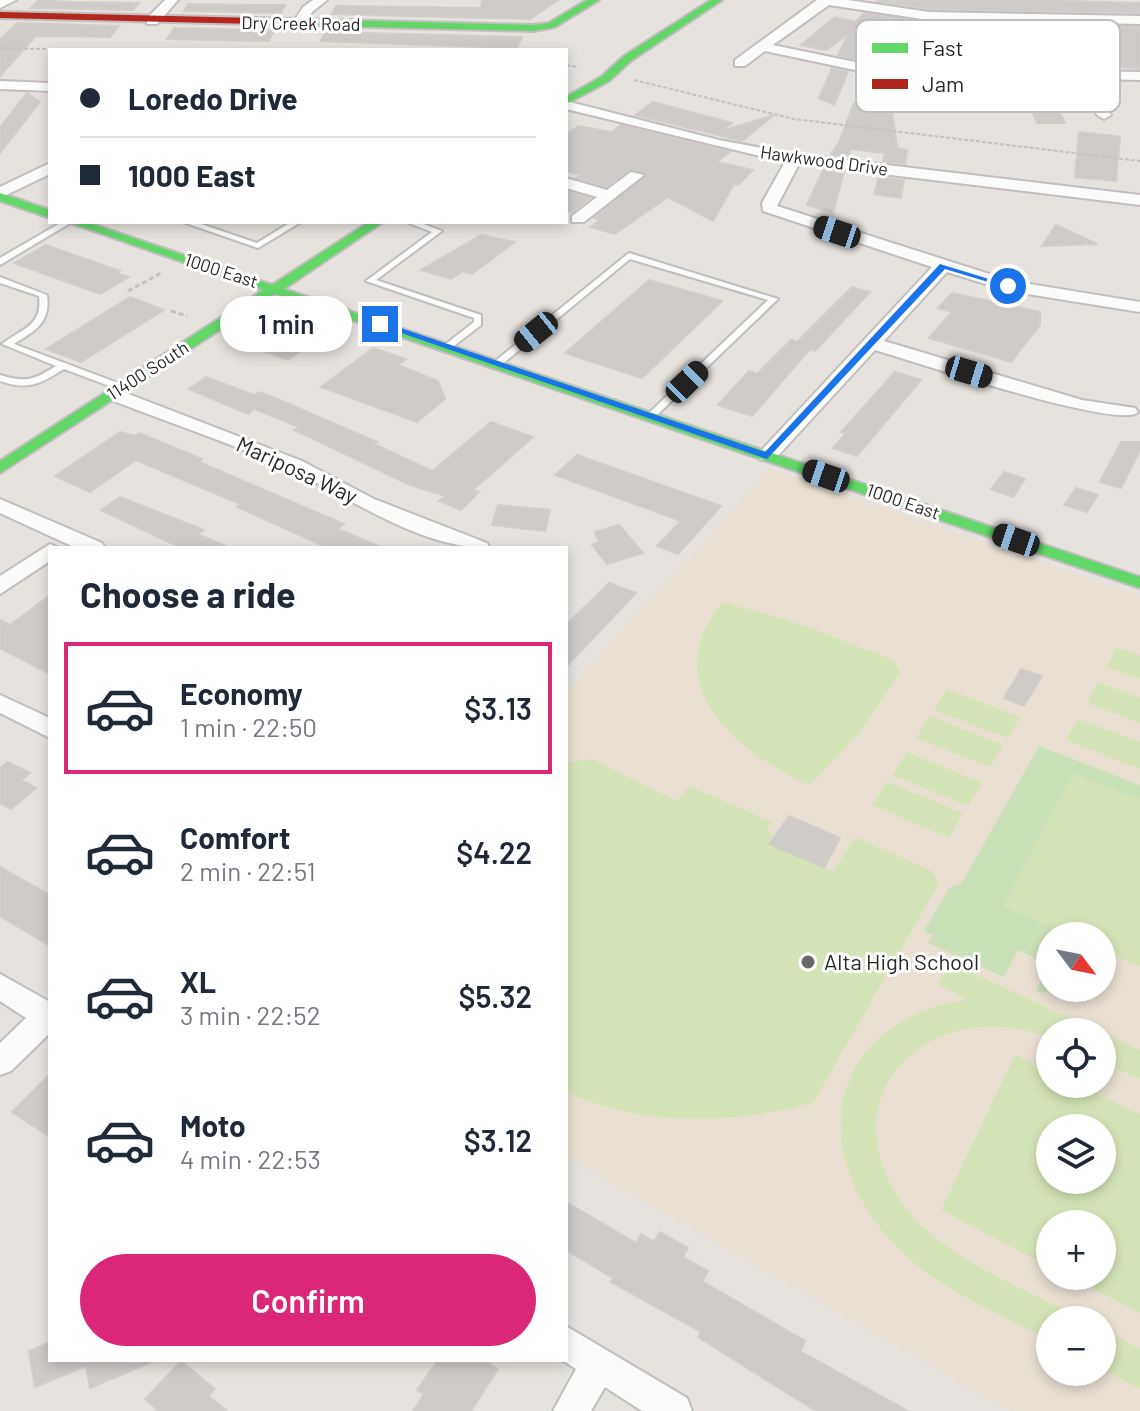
<!DOCTYPE html>
<html lang="en">
<head>
<meta charset="utf-8">
<style>
	:root { --surface:#fff; --page:#f2f2f3; --text:#1f2937; --muted:#747a83; --line:#e0e1e3; --accent:#db2777 }
	body { margin:0; font-family:Barlow,sans-serif; background:var(--page); color:var(--text); height:100vh; display:flex; flex-direction:column; font-size:30px; white-space:nowrap }
	* { box-sizing:border-box; margin:0 }
	p { font-size:26px; color:var(--muted) }
	.icon { flex:none; width:44px; height:44px; fill:none; stroke:currentColor; stroke-width:2; stroke-linecap:round; stroke-linejoin:round }
	.map { position:relative; flex:1; overflow:hidden }
	.drawer { position:absolute; left:48px; top:546px; width:520px; height:816px; display:flex; flex-direction:column; background:var(--surface); border-radius:0px; box-shadow:0 4px 12px #0003 }
	.drawer>* { flex:none }
	.banner { position:absolute; left:48px; top:48px; width:520px; height:176px; border-radius:0px; box-shadow:0 4px 12px #0003; display:grid; align-content:center; height:176px; padding:0 32px; background:var(--surface) }
	.needle { width:52px; rotate:122deg }
	.buttons { position:absolute; left:1036px; top:922px; display:grid; gap:16px }
	.buttons a { display:grid; place-items:center; width:80px; height:80px; border-radius:50%; background:var(--surface); box-shadow:0 4px 12px #0003; font-size:40px }
	.end { position:absolute; width:36px; height:36px; margin:-18px; border:10px solid #1a73e8; background:#fff; box-shadow:0 0 0 4px #fff }
	.from { border-radius:50% }
	.bubble { position:absolute; height:56px; border-radius:28px; background:var(--surface); box-shadow:0 4px 12px #0003; font-size:26px; font-weight:600; line-height:56px; text-align:center }
	.car { position:absolute; width:24px; height:48px; margin:-24px -12px; border-radius:10px; box-shadow:0 0 6px 2px #0007; background:linear-gradient(#222 24%,#8ab4d8 0 40%,#222 0 76%,#8ab4d8 0 86%,#222 0) }
	.banner b { display:flex; align-items:center; gap:28px; height:76px; font-size:30px }
	.banner b+b { border-top:2px solid var(--line) }
	.banner i { width:20px; height:20px; background:var(--text) }
	ul { padding:0; list-style:none }
	li { display:flex; align-items:center; gap:24px; height:132px; margin:0 16px 12px; padding:0 16px; border:4px solid transparent; border-radius:0px }
	li div { flex:1 }
	li b { display:block; font-size:30px }
	li em { font-style:normal; font-weight:600 }
	li.current { border-color:var(--accent) }
	li>.icon { width:72px; height:72px; stroke-width:1.5 }
	h2 { padding:0 32px; font-size:36px; line-height:96px }
	.cta { display:flex; gap:16px; margin-top:auto; padding:16px 32px }
	.cta a { flex:1; height:92px; border-radius:48px; background:var(--accent); color:#fff; font-size:32px; font-weight:600; line-height:92px; text-align:center }
	.map>svg:first-child { display:block }
	.education { fill:#e9e0d3; fill-rule:evenodd }
	.green { fill:#cae0b8 }
	.pitch { fill:#d5e4b6; fill-rule:evenodd }
	.building { fill:#cdcac8; stroke:#d1ceca; stroke-width:2 }
	.lines { fill:none; stroke-linecap:round; stroke-linejoin:round }
	.lane-casing { stroke:#c0bebf; stroke-width:4 }
	.street-casing { stroke:#c0bebf; stroke-width:4 }
	.fast-casing { stroke:#c0bebf; stroke-width:4 }
	.jam-casing { stroke:#c0bebf; stroke-width:4 }
	.path-far1 { stroke:#c3c2c2; stroke-width:2; stroke-dasharray:4 2; stroke-linecap:butt }
	.path { stroke:#c3c2c2; stroke-width:3; stroke-dasharray:5 3; stroke-linecap:butt }
	.lane { fill:#fbfbfa; fill-rule:evenodd }
	.street { fill:#fbfbfa; fill-rule:evenodd }
	.fast { fill:#63d668; fill-rule:evenodd }
	.jam { fill:#b3261e; fill-rule:evenodd }
	.route { fill:#1a73e8 }
	.poi-dot { fill:#6a6968; stroke:#fff; stroke-width:3 }
	.labels { text-anchor:middle; stroke-width:6; stroke-linejoin:round; paint-order:stroke }
	.far-street-label { font-size:18px; fill:#282828; stroke:#fff }
	.street-label { font-size:22px; fill:#282828; stroke:#fff }
	.poi-label { font-size:22px; fill:#282828; stroke:#fff; text-anchor:start }
	.key { fill:#fff; stroke:#bebebe; stroke-width:2 }
	.key-label { font-size:22px; fill:#282828 }
</style>
</head>
<body>
<div class="map">
<svg width="1140" height="1411" viewBox="0 0 1140 1411">
	<rect width="100%" height="100%" fill="#e6e2de"/>
	<path class="education" d="M770,469L1140,597V1411H1010L566,1156V692ZM1050,936H1102V988H1050ZM1050,1032H1102V1084H1050ZM1050,1128H1102V1180H1050ZM1050,1224H1102V1276H1050ZM1050,1320H1102V1372H1050Z"/>
	<path class="green" d="M1039,746L1140,785V800L1073,774L1003,906L1071,936H1050V988H1061L1041,993L1036,991L1049,964L1018,950L1004,977L928,943L933,935L924,931L949,888L962,883Z"/>
	<path class="pitch" d="M723,602L797,623L893,660L900,673L858,734L810,785C737,754 654,683 723,602Z
		M1117,647L1140,656V679L1106,667Z
		M1098,682L1140,698V723L1087,703Z
		M947,689L1020,717L1007,738L934,710Z
		M930,716L1003,745L990,767L916,738Z
		M1078,719L1140,742V769L1066,740Z
		M907,752L982,783L968,806L892,775Z
		M591,759L677,801L689,786L772,822L766,831L773,834L770,844L833,872L855,837L932,871L939,883L813,1103C728,1124 648,1128 566,1092V762Z
		M1073,774L1140,800V966L1102,950V936H1071L1003,906Z
		M887,782L963,813L949,838L872,805Z
		M950,963L1101,1032H1050V1038C932,992 822,1094 905,1207C943,1259 1028,1290 1084,1320H1050V1341C1001,1314 944,1292 903,1253C804,1159 821,1024 967,999L938,985Z
		M1102,1032L1140,1050V1079L1102,1062Z
		M1015,1055L1050,1072V1084H1076L1140,1114V1313L1068,1276H1102V1224H1050V1267L941,1210ZM1050,1128H1102V1180H1050Z
		M1102,1329L1140,1349V1389L1102,1369Z"/>
	<path class="building" d="M39,0L69,2L139,3L133,10L31,8Z
		M482,0H558L530,19L332,14L336,6L481,8Z
		M1031,0L1140,3V13L929,9L876,1Z
		M188,4L254,5H285L281,13L184,11Z
		M864,13L929,23L1140,27V69L1081,64L1036,63L1038,67L932,65L931,59L905,60L856,54L854,59L838,55L848,34L826,50L801,45L835,17L856,22Z
		M17,23L119,26L110,37L36,36L0,76V39Z
		M174,28L274,30L269,41L167,39Z
		M325,32L522,37L517,48L321,41Z
		M832,68L848,72L834,105L819,98Z
		M934,79L1045,81L1065,123H1037L1025,95L937,93Z
		M27,93L40,102L0,153V127Z
		M653,102L732,123L722,131L774,115L742,141L635,115Z
		M854,103L865,109L892,110L897,148L907,150L905,164L883,161L885,153L851,149L848,157L830,155L839,142Z
		M621,125L730,152L717,162L753,170L738,185L734,184L713,221L668,197L615,234L590,227L600,220L594,218L646,173L629,170L606,187L576,178L580,175L566,171V134L579,126L611,132Z
		M1079,132L1120,137L1116,181L1075,177Z
		M823,170L844,172L833,213L807,205Z
		M879,177L904,180L901,198L874,194Z
		M566,191L590,198L572,212L566,211Z
		M1056,225L1097,244L1042,246Z
		M481,235L515,242L472,274L463,271L451,279L421,270Z
		M46,245L120,271L117,273L129,277L100,294L14,263Z
		M649,280L722,301L642,378L565,353Z
		M852,287L870,292L815,351L810,349L752,416L718,405L749,371L757,374L791,340L797,342Z
		M952,293L1040,312V325L1011,362L929,338L952,312L938,308Z
		M130,297L164,310L81,362L46,349Z
		M289,327L320,337L288,360L256,349Z
		M373,348L406,359L398,365L438,381L445,399L417,422L321,387Z
		M895,372L921,380L857,456L833,448L846,433L841,432Z
		M206,377L254,395L259,392L268,395L377,442L374,444L432,471L491,422L533,437L473,490L479,492L461,510L439,501L445,496L408,484L294,430L299,427L254,409L248,414L189,389Z
		M120,432L135,436L139,433L202,459L199,462L344,524L338,529L383,548H328L237,507L240,504L136,460L90,492L55,476Z
		M1121,442H1140V450L1121,488L1100,482Z
		M577,455L721,506L678,554L657,546L681,521L555,475Z
		M1004,472L1025,479L1013,497L991,489Z
		M1076,488L1098,495L1087,512L1064,505Z
		M120,497L204,530L198,534L230,548H181L101,510Z
		M498,505L550,510L545,531L492,525Z
		M619,525L643,553L607,564L592,545L599,542L595,532Z
		M609,583L636,593L566,667V625Z
		M50,595V674L0,648V620L10,625Z
		M1021,669L1042,676L1024,706L1004,698Z
		M8,762L30,773L21,780L36,788L11,809L0,803V768Z
		M789,816L840,838L824,868L769,844Z
		M0,867L50,895V946L0,916Z
		M50,1074V1137L12,1112Z
		M566,1202L636,1243L641,1234L654,1242L660,1232L688,1248L683,1257L708,1271L702,1281L805,1341L800,1351L908,1411H817L798,1400L698,1337L701,1332L611,1282L613,1278L566,1250Z
		M50,1342V1360H156L90,1388L86,1366L35,1387L29,1351Z
		M438,1360H483L498,1369L471,1411H413L424,1394L417,1390Z
		M181,1361L215,1389L208,1396L227,1411H159L145,1399Z"/>
	<g class="lines">
		<g class="lane-casing">
			<path id="lane" d="M62,222H72L0,265V258Z
				M183,222H195L257,243L291,222H301L258,248Z
				M406,222H418L442,231L376,280L481,315V325L450,349L447,350L442,347L474,322V318L366,281L432,232Z
				M629,253L778,299L654,418L651,419L646,416L648,414L768,300L630,259L500,366H494V362Z
				M0,277L47,295C51,323 35,331 14,344L126,386V390H120L64,369C40,384 28,391 0,381V375C27,383 33,380 56,366L2,344C21,329 43,326 39,296L0,283Z"/>
		</g>
		<g class="street-casing">
			<path id="street" d="M0,0H16L0,8Z
				M165,0H178L157,24H147V18Z
				M313,0H327L312,12L303,27H293L292,24L303,7Z
				M817,0H848L929,12L1140,16V24L929,20L829,5L773,45L855,62L914,68L1140,72V80L1094,79L1111,115L1104,119L1097,115L1080,79L914,76L855,70L765,51L745,66H735V60Z
				M0,81L50,83V91L0,89Z
				M566,101L719,140L794,154L1140,195V205L799,164L777,206L1011,281L1140,302V312L1008,291L947,272L884,341L1082,400L1135,408L1138,412C1120,431 910,360 875,350L774,460H760L757,456L760,452L932,267L763,211L762,203L785,162L566,109Z
				M50,163V174L0,198V187Z
				M631,172L644,175L584,222H572V216L597,197L566,188V178L607,190Z
				M113,388L302,461L374,499L487,543L490,548C418,548 352,498 288,469C229,442 166,422 106,398L104,394Z
				M0,499L102,543L105,548H76L0,513Z
				M50,544L59,548H50V561L0,594V576Z
				M0,695L50,718V738L0,713Z
				M0,974L50,1002V1033L11,1071L0,1075V1043L26,1018L0,1001Z
				M566,1326L687,1398L692,1411H642L605,1387L591,1411H553L576,1369L562,1360H566Z"/>
		</g>
		<g class="fast-casing">
			<path id="fast" d="M587,0H599L555,27L534,31L258,24L253,21L258,18L534,25L549,23Z
				M711,0H722L632,60L609,81L566,104V97L601,77L624,56Z
				M0,193L50,210V218L0,201Z
				M68,222H86L272,285L369,222H383L284,289L1140,577V588L275,294L0,473V461L263,290Z"/>
		</g>
		<g class="jam-casing">
			<path id="jam" d="M0,12L258,18L263,21L258,24L0,18Z"/>
		</g>
		<path class="path-far1" d="M0,48L87,50
			M566,65L578,67
			M634,80L794,119L1140,161"/>
		<path class="path" d="M128,291L163,272
			M171,311L187,316"/>
		<use href="#lane" class="lane"/>
		<use href="#street" class="street"/>
		<use href="#fast" class="fast"/>
		<use href="#jam" class="jam"/>
	</g>
	<path class="route" d="M940,264L1012,286L1008,288L945,269L767,459L375,324L383,322L765,452Z"/>
	<circle class="poi-dot" cx="808" cy="962" r="8"/>
	<g class="labels">
		<g class="far-street-label">
			<text transform="translate(301 24) rotate(1)" y="6">Dry Creek Road</text>
			<text transform="translate(824 161) rotate(8)" y="6">Hawkwood Drive</text>
			<text transform="translate(221 271) rotate(18)" y="6">1000 East</text>
			<text transform="translate(148 371) rotate(-33)" y="6">11400 South</text>
			<text transform="translate(903 502) rotate(19)" y="6">1000 East</text>
		</g>
		<g class="street-label">
			<text transform="translate(297 470) rotate(25)" y="8">Mariposa Way</text>
		</g>
		<g class="poi-label">
			<text x="824" y="970">Alta High School</text>
		</g>
	</g>
	<rect x="856" y="20" width="264" height="92" rx="12" class="key"/>
	<rect x="872" y="43" width="36" height="10" fill="#63d668"/>
	<rect x="872" y="79" width="36" height="10" fill="#b3261e"/>
	<g class="key-label">
		<text x="922" y="56">Fast</text>
		<text x="922" y="92">Jam</text>
	</g>
</svg>
<div class="buttons">
<a><svg class="needle" viewBox="-14 -14 28 28"><path d="M0-13l5 13h-10z" fill="#e53935"/><path d="M0 13l5-13h-10z" fill="#747a83"/></svg></a>
<a><svg class="icon" aria-label="locate" viewBox="0 0 24 24"><circle cx="12" cy="12" r="6"/><path d="M12 2v4M12 18v4M2 12h4M18 12h4"/></svg></a>
<a><svg class="icon" aria-label="layers" viewBox="0 0 24 24"><path d="M12 4l9 5-9 5-9-5zM3 14l9 5 9-5"/></svg></a>
<a>+</a>
<a>−</a>
</div>
<i class="end from" style="left:1008px;top:286px"></i>
<i class="end" style="left:380px;top:324px"></i>
<div class="bubble" style="left:220px;top:296px;width:132px">1 min</div>
<i class="car" style="left:837px;top:232px;rotate:288deg"></i>
<i class="car" style="left:536px;top:332px;rotate:231deg"></i>
<i class="car" style="left:969px;top:372px;rotate:107deg"></i>
<i class="car" style="left:687px;top:382px;rotate:46deg"></i>
<i class="car" style="left:826px;top:476px;rotate:289deg"></i>
<i class="car" style="left:1016px;top:540px;rotate:289deg"></i>
<div class="banner">
<b><i class="from"></i>Loredo Drive</b>
<b><i></i>1000 East</b>
</div>
<section class="drawer">
<h2>Choose a ride</h2>
<ul>
<li class="current"><svg class="icon" aria-label="car" viewBox="0 0 24 24"><path d="M5 17H2v-5l4-1 3-4h7l3 4 3 1v5h-3M9 17h6M6 11h13"/><circle cx="7" cy="17" r="2"/><circle cx="17" cy="17" r="2"/></svg><div><b>Economy</b><p>1 min · 22:50</p></div><em>$3.13</em></li>
<li><svg class="icon" aria-label="car" viewBox="0 0 24 24"><path d="M5 17H2v-5l4-1 3-4h7l3 4 3 1v5h-3M9 17h6M6 11h13"/><circle cx="7" cy="17" r="2"/><circle cx="17" cy="17" r="2"/></svg><div><b>Comfort</b><p>2 min · 22:51</p></div><em>$4.22</em></li>
<li><svg class="icon" aria-label="car" viewBox="0 0 24 24"><path d="M5 17H2v-5l4-1 3-4h7l3 4 3 1v5h-3M9 17h6M6 11h13"/><circle cx="7" cy="17" r="2"/><circle cx="17" cy="17" r="2"/></svg><div><b>XL</b><p>3 min · 22:52</p></div><em>$5.32</em></li>
<li><svg class="icon" aria-label="car" viewBox="0 0 24 24"><path d="M5 17H2v-5l4-1 3-4h7l3 4 3 1v5h-3M9 17h6M6 11h13"/><circle cx="7" cy="17" r="2"/><circle cx="17" cy="17" r="2"/></svg><div><b>Moto</b><p>4 min · 22:53</p></div><em>$3.12</em></li>
</ul>
<div class="cta"><a>Confirm</a></div>
</section>
</div>
</body>
</html>
